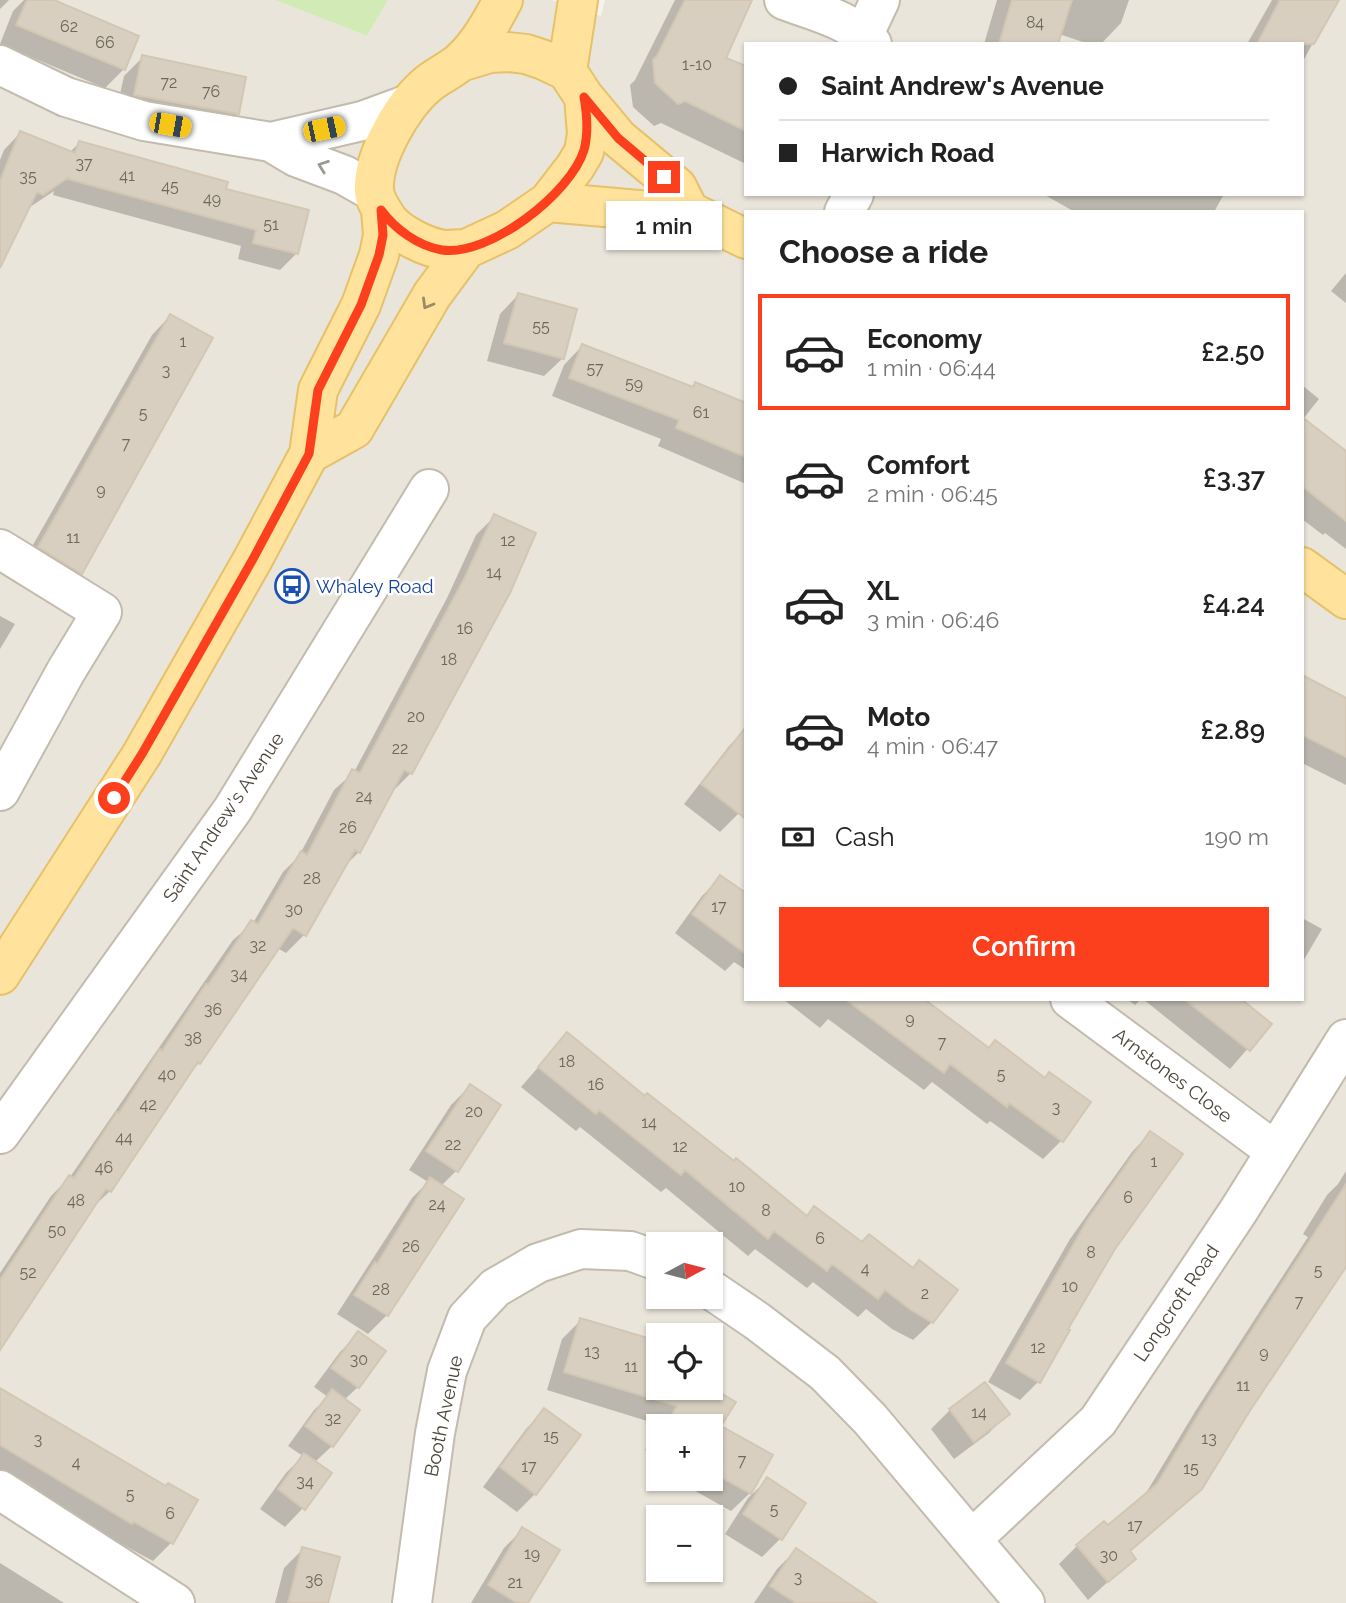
<!DOCTYPE html>
<html lang="en">
<head>
<meta charset="utf-8">
<style>
	:root { --surface:#fff; --page:#f6f6f6; --text:#222; --muted:#767676; --line:#e0e0e0; --accent:#fc3f1d }
	body { margin:0; font-family:Raleway,sans-serif; background:var(--page); color:var(--text); height:100vh; display:flex; flex-direction:column; font-size:26px; white-space:nowrap }
	* { box-sizing:border-box; margin:0 }
	p { font-size:23px; color:var(--muted) }
	.icon { flex:none; width:38px; height:38px; fill:none; stroke:currentColor; stroke-width:2; stroke-linecap:round; stroke-linejoin:round }
	.map { position:relative; flex:1; overflow:hidden }
	.sheet { position:absolute; left:744px; top:210px; width:560px; height:791px; display:flex; flex-direction:column; background:var(--surface); border-radius:0px; box-shadow:0 2px 5px #0004 }
	.sheet>* { flex:none }
	.top-card { position:absolute; left:744px; top:42px; width:560px; height:154px; border-radius:0px; box-shadow:0 2px 5px #0004; display:grid; align-content:center; height:154px; padding:0 35px; background:var(--surface) }
	.needle { width:46px; rotate:83deg }
	.buttons { position:absolute; left:646px; top:1232px; display:grid; gap:14px }
	.buttons a { display:grid; place-items:center; width:77px; height:77px; border-radius:0px; background:var(--surface); box-shadow:0 2px 5px #0004; font-size:35px }
	.end { position:absolute; width:32px; height:32px; margin:-16px; border:9px solid #fc3f1d; background:#fff; box-shadow:0 0 0 4px #fff }
	.from { border-radius:50% }
	.bubble { position:absolute; height:49px; border-radius:0px; background:var(--surface); box-shadow:0 2px 5px #0004; font-size:23px; font-weight:600; line-height:49px; text-align:center }
	.car { position:absolute; width:21px; height:42px; margin:-21px -10px; border-radius:9px; box-shadow:0 0 5px 2px #0007; background:linear-gradient(#f5c518 24%,#345 0 40%,#f5c518 0 76%,#345 0 86%,#f5c518 0) }
	.top-card b { display:flex; align-items:center; gap:24px; height:66px; font-size:26px }
	.top-card b+b { border-top:2px solid var(--line) }
	.top-card i { width:18px; height:18px; background:var(--text) }
	ul { padding:0; list-style:none }
	li { display:flex; align-items:center; gap:21px; height:116px; margin:0 14px 10px; padding:0 21px; border:4px solid transparent; border-radius:0px }
	li div { flex:1 }
	li b { display:block; font-size:26px }
	li em { font-style:normal; font-weight:600 }
	li.active { border-color:var(--accent) }
	li>.icon { width:63px; height:63px; stroke-width:1.5 }
	h2 { padding:0 35px; font-size:32px; line-height:84px }
	.pay { display:flex; align-items:center; gap:18px; height:77px; padding:0 35px; font-size:26px }
	.pay p { margin-inline-start:auto }
	.cta { display:flex; gap:14px; margin-top:auto; padding:14px 35px }
	.cta a { flex:1; height:80px; border-radius:0px; background:var(--accent); color:#fff; font-size:28px; font-weight:600; line-height:80px; text-align:center }
	.map>svg:first-child { display:block }
	.residential { fill:#eae5da; fill-rule:evenodd }
	.green { fill:#d2eab5 }
	.shadow { fill:#0003 }
	.building { fill:#d8cfc1; stroke:#d3c7b4; stroke-width:2 }
	.lines { fill:none; stroke-linecap:round; stroke-linejoin:round }
	.minor-casing { stroke:#c2bbae; stroke-width:42 }
	.tertiary-casing { stroke:#c2bbae; stroke-width:42 }
	.primary-casing { stroke:#e6c16a; stroke-width:42 }
	.minor { stroke:#fff; stroke-width:38 }
	.tertiary { stroke:#fff; stroke-width:38 }
	.primary { stroke:#ffe39c; stroke-width:38 }
	.oneway { stroke:#9c9892 }
	.oneway2 { stroke:#9c8c66 }
	.route { stroke:#fc3f1d; stroke-width:9 }
	.labels { text-anchor:middle; stroke-width:5; stroke-linejoin:round; paint-order:stroke }
	.number-label { font-size:16px; fill:#6e675b }
	.transit-label { font-size:19px; fill:#164399; stroke:#fff; text-anchor:start }
	.street-label { font-size:19px; fill:#4b4439; stroke:#fff }
</style>
</head>
<body>
<div class="map">
<svg width="1346" height="1603" viewBox="0 0 1346 1603">
	<rect width="100%" height="100%" fill="#f6f3ec"/>
	<path class="residential" d="M0,0H275L367,36L388,0H552L601,16L605,0H1346V1603H0ZM746,44H1302V194H746ZM746,212H1302V999H746ZM658,1244H710V1297H658ZM658,1335H710V1388H658ZM658,1426H710V1479H658ZM658,1517H710V1570H658Z"/>
	<path class="green" d="M275,0H388L367,36Z"/>
	<path class="shadow" d="M0,0H9L0,9Z
		M24,0H49L124,69L105,88L0,44L13,11Z
		M675,0H750L723,59L746,68V164L661,123L654,126L633,107L630,85L635,80Z
		M997,0H1129L1121,23L1101,44H1089L1059,34L1056,44H984Z
		M1272,0L1336,1L1302,63V44H1247Z
		M143,57L237,114L218,132L118,103L124,76Z
		M20,133L69,153L79,143L224,190L296,254L280,270L238,259L241,246L53,195L54,191L27,209L0,266V160L4,150Z
		M1043,194H1224L1214,212H1075Z
		M1346,273V303L1331,291Z
		M518,295L563,358L544,376L487,361L500,314Z
		M170,316L80,573L62,591L21,566L152,335Z
		M582,346L691,388L695,384L746,405V484L658,446L661,439L552,396L564,365Z
		M1302,385L1319,399L1303,419L1346,461V549L1325,533L1323,535L1302,519Z
		M495,516L411,773L392,792L359,852L343,868L304,935L286,953L277,948L199,1063L189,1073L110,1191L91,1209L0,1339V1273L51,1196L70,1177L233,940L253,923L283,872L299,856L334,790L354,772L447,598L476,535Z
		M0,616L15,624L0,649Z
		M1302,675L1346,699V785L1302,763Z
		M746,729V806L720,832L684,804L729,746Z
		M721,877L746,896V970L734,962L725,971L675,933L702,896Z
		M1302,918L1322,929L1302,963Z
		M783,999H921L988,1049L1089,1102L1061,1141L1043,1159L990,1121L987,1124L932,1082L924,1090L828,1019L820,1028Z
		M1127,999H1141L1135,1005Z
		M1143,999H1238L1269,1024L1230,1069Z
		M567,1034L645,1098L805,1217L814,1208L932,1322L913,1340L892,1329L866,1309L858,1317L813,1282L807,1288L755,1249L748,1256L666,1188L661,1192L580,1127L576,1131L521,1087Z
		M470,1086L456,1171L441,1186L462,1199L387,1315L368,1334L337,1314L412,1198L428,1182L409,1170L451,1105Z
		M1150,1133L1114,1248L1065,1330L1039,1381L1020,1400L988,1382L1070,1239L1132,1152Z
		M1346,1171V1263L1201,1488L1122,1556L1133,1559L1088,1600L1059,1564L1077,1546L1108,1528L1143,1498L1196,1410L1308,1237L1303,1234L1327,1195L1338,1184Z
		M581,1320L658,1357V1388H709L719,1427L750,1493L731,1511L690,1488L694,1479H710V1426H659L660,1425L547,1390L562,1339Z
		M359,1333L358,1387L344,1400L332,1446L315,1462L303,1508L285,1527L260,1509L286,1473L303,1456L288,1446L314,1410L328,1397L314,1387L340,1352Z
		M0,1388L103,1451L171,1543L153,1561L114,1540L112,1542L0,1474Z
		M544,1410L535,1494L517,1512L483,1487L526,1429Z
		M950,1410L1007,1414L989,1433L954,1459L931,1429Z
		M658,1428V1458L645,1450Z
		M767,1480L780,1539L762,1557L725,1534L748,1498Z
		M522,1530L526,1603H471L504,1548Z
		M303,1549L327,1603H275L284,1568Z
		M796,1550L874,1603H754L777,1569Z
		M0,1563L64,1603H0Z"/>
	<path class="building" d="M27,0H54L139,36L125,70L16,25Z
		M685,0H752L726,58L746,66V131L685,101L678,104L655,83L653,60L657,56Z
		M1012,0H1072L1058,44H999Z
		M1280,0H1339L1314,44H1257Z
		M142,55L246,77L239,114L134,95Z
		M20,131L75,153L79,141L228,182L226,189L309,210L298,254L253,243L256,230L68,179L69,177L43,195L37,192L0,268V181Z
		M518,293L577,309L564,359L504,343Z
		M170,314L213,338L82,574L38,547Z
		M582,344L693,387L695,382L746,403V457L676,428L679,420L569,378Z
		M1302,417L1346,451V521L1302,486Z
		M494,514L536,533L510,593L412,774L404,770L360,853L355,850L306,936L293,928L200,1064L198,1062L111,1192L106,1189L0,1350V1280L69,1175L74,1178L117,1112L119,1113L160,1049L162,1051L206,984L208,985L251,920L258,924L301,851L307,855L352,769L360,773L465,577Z
		M1302,675L1346,698V757L1302,735Z
		M746,727V819L701,784Z
		M720,875L746,893V954L692,914Z
		M845,999H924L989,1048L995,1040L1045,1078L1049,1072L1091,1102L1063,1142L1009,1103L1007,1107L950,1064L944,1073Z
		M1184,999H1241L1272,1024L1250,1051Z
		M567,1032L645,1096L647,1093L734,1161L736,1158L807,1216L814,1206L862,1242L869,1234L913,1268L919,1260L958,1290L933,1323L911,1310L885,1290L878,1299L832,1264L827,1271L774,1231L768,1239L685,1170L681,1175L599,1110L596,1114L538,1067Z
		M470,1084L501,1105L458,1172L426,1151Z
		M1150,1131L1183,1154L1115,1249L1068,1329L1070,1330L1040,1383L1006,1363L1088,1219Z
		M430,1177L464,1199L388,1316L354,1295L375,1262L377,1264Z
		M1346,1184V1267L1249,1412L1202,1489L1130,1551L1136,1559L1108,1582L1076,1545L1104,1521L1108,1525L1157,1484L1204,1405Z
		M580,1318L658,1341V1388L710,1387L736,1402L721,1426L773,1455L751,1494L710,1471V1426H665L677,1406L564,1372Z
		M358,1331L386,1351L359,1388L331,1368Z
		M985,1382L1010,1414L974,1442L949,1409Z
		M0,1388L166,1486L168,1483L198,1500L173,1544L134,1522L132,1524L0,1445Z
		M332,1389L360,1410L333,1447L305,1426Z
		M544,1408L581,1435L536,1495L500,1467Z
		M304,1453L332,1473L305,1510L278,1489Z
		M767,1477L806,1503L782,1540L743,1514Z
		M522,1527L560,1550L528,1603H517L488,1585Z
		M302,1547L340,1557L328,1603H288Z
		M796,1548L877,1603H796L770,1586Z"/>
	<g class="lines">
		<g class="minor-casing">
			<path id="minor" d="M784,0C813,11 852,20 872,44
				M864,34L880,0
				M844,212L854,194
				M0,549L102,612L66,671L0,791
				M1070,999L1275,1151
				M0,1134L233,809L429,489
				M710,1289L757,1321L825,1373L870,1419L1025,1603
				M0,1490L175,1603
				M972,1539L1098,1421L1239,1210L1346,1039
				M412,1603L435,1433L447,1371L467,1318L495,1288L538,1263L581,1249L630,1251L658,1261"/>
		</g>
		<g class="tertiary-casing">
			<path id="tertiary" d="M0,65L66,97L144,121L271,142L296,157L344,175L374,192
				M271,142L362,121L406,105"/>
		</g>
		<g class="primary-casing">
			<path id="primary" d="M567,71L578,0
				M584,97L618,138L677,187L689,211L746,239
				M548,202L661,212L689,211
				M466,249C459,249 452,250 445,250C427,248 399,234 388,220C383,212 375,201 374,191C372,157 403,104 429,83C439,75 451,70 460,62C479,45 492,21 503,0
				M309,454L354,429L432,295L466,249L507,230L548,202L575,167L584,152L587,134L584,97L567,71L544,60L526,54L508,52L490,53L460,62
				M1302,567L1346,599
				M0,975L142,754L253,559L309,454L318,390L361,305L379,255L383,235L381,210"/>
		</g>
		<use href="#minor" class="minor"/>
		<use href="#tertiary" class="tertiary"/>
		<use href="#primary" class="primary"/>
	</g>
	<defs><path id="oneway-chevron" d="M-2-3.5L2.5 0L-2 3.5" fill="none" stroke-width="1.6" stroke-linecap="round" stroke-linejoin="round" transform="scale(1.75)"/></defs>
	<use class="oneway" href="#oneway-chevron" transform="translate(323 166) rotate(-160)"/>
	<use class="oneway2" href="#oneway-chevron" transform="translate(427 304) rotate(120)"/>
	<g class="lines">
		<path class="route" d="M114,798L142,754L253,559L309,454L318,390L361,305L379,255L383,235L381,210C395,229 418,246 442,250C489,257 571,193 584,150C589,132 587,114 584,97L618,138L664,177"/>
	</g>
	<defs>
		<g id="bus-ring" transform="scale(1.75)"><circle r="9.5" fill="#fff" stroke="#1a4fb4" stroke-width="1.5"/><path d="M-5-6H5V4H4V6H2V4H-2V6H-4V4H-5ZM-3.5-4V0h7V-4ZM-3.5 1.2v1.5H-2V1.2ZM2 1.2v1.5H3.5V1.2Z" fill="#1a4fb4"/></g>
	</defs>
	<g fill-rule="evenodd">
		<use href="#bus-ring" x="292" y="586"/>
	</g>
	<g class="labels">
		<g class="number-label">
			<text x="1035" y="28">84</text>
			<text x="69" y="32">62</text>
			<text x="105" y="48">66</text>
			<text x="697" y="70">1-10</text>
			<text x="169" y="88">72</text>
			<text x="211" y="97">76</text>
			<text x="84" y="169">37</text>
			<text x="127" y="181">41</text>
			<text x="28" y="182">35</text>
			<text x="170" y="192">45</text>
			<text x="212" y="204">49</text>
			<text x="271" y="230">51</text>
			<text x="541" y="332">55</text>
			<text x="183" y="347">1</text>
			<text x="595" y="374">57</text>
			<text x="166" y="376">3</text>
			<text x="634" y="389">59</text>
			<text x="701" y="418">61</text>
			<text x="143" y="419">5</text>
			<text x="126" y="449">7</text>
			<text x="101" y="495">9</text>
			<text x="73" y="543">11</text>
			<text x="508" y="546">12</text>
			<text x="494" y="578">14</text>
			<text x="465" y="634">16</text>
			<text x="449" y="665">18</text>
			<text x="416" y="722">20</text>
			<text x="400" y="754">22</text>
			<text x="364" y="802">24</text>
			<text x="348" y="833">26</text>
			<text x="312" y="884">28</text>
			<text x="719" y="912">17</text>
			<text x="294" y="915">30</text>
			<text x="258" y="951">32</text>
			<text x="239" y="980">34</text>
			<text x="213" y="1015">36</text>
			<text x="910" y="1024">9</text>
			<text x="193" y="1044">38</text>
			<text x="942" y="1048">7</text>
			<text x="567" y="1067">18</text>
			<text x="167" y="1080">40</text>
			<text x="1001" y="1080">5</text>
			<text x="596" y="1090">16</text>
			<text x="148" y="1110">42</text>
			<text x="1056" y="1113">3</text>
			<text x="474" y="1117">20</text>
			<text x="649" y="1128">14</text>
			<text x="124" y="1143">44</text>
			<text x="453" y="1150">22</text>
			<text x="680" y="1152">12</text>
			<text x="1154" y="1167">1</text>
			<text x="104" y="1173">46</text>
			<text x="737" y="1192">10</text>
			<text x="1128" y="1203">6</text>
			<text x="76" y="1206">48</text>
			<text x="437" y="1210">24</text>
			<text x="766" y="1216">8</text>
			<text x="57" y="1236">50</text>
			<text x="820" y="1244">6</text>
			<text x="411" y="1252">26</text>
			<text x="1091" y="1258">8</text>
			<text x="865" y="1274">4</text>
			<text x="1318" y="1276">5</text>
			<text x="28" y="1278">52</text>
			<text x="1070" y="1292">10</text>
			<text x="381" y="1295">28</text>
			<text x="925" y="1299">2</text>
			<text x="1299" y="1307">7</text>
			<text x="1038" y="1353">12</text>
			<text x="592" y="1357">13</text>
			<text x="1264" y="1358">9</text>
			<text x="359" y="1365">30</text>
			<text x="631" y="1372">11</text>
			<text x="1243" y="1391">11</text>
			<text x="979" y="1418">14</text>
			<text x="333" y="1424">32</text>
			<text x="551" y="1442">15</text>
			<text x="1209" y="1444">13</text>
			<text x="38" y="1445">3</text>
			<text x="742" y="1466">7</text>
			<text x="76" y="1468">4</text>
			<text x="529" y="1472">17</text>
			<text x="1191" y="1474">15</text>
			<text x="305" y="1487">34</text>
			<text x="130" y="1500">5</text>
			<text x="774" y="1515">5</text>
			<text x="170" y="1519">6</text>
			<text x="1135" y="1531">17</text>
			<text x="532" y="1559">19</text>
			<text x="1109" y="1561">30</text>
			<text x="798" y="1583">3</text>
			<text x="314" y="1586">36</text>
			<text x="515" y="1588">21</text>
		</g>
		<g class="transit-label">
			<text x="316" y="593">Whaley Road</text>
		</g>
		<g class="street-label">
			<text transform="translate(223 817) rotate(-56)" y="7">Saint Andrew's Avenue</text>
			<text transform="translate(1173 1075) rotate(37)" y="7">Arnstones Close</text>
			<text transform="translate(1176 1303) rotate(-56)" y="7">Longcroft Road</text>
			<text transform="translate(443 1416) rotate(-78)" y="7">Booth Avenue</text>
		</g>
	</g>
</svg>
<div class="buttons">
<a><svg class="needle" viewBox="-14 -14 28 28"><path d="M0-13l5 13h-10z" fill="#e53935"/><path d="M0 13l5-13h-10z" fill="#767676"/></svg></a>
<a><svg class="icon" aria-label="locate" viewBox="0 0 24 24"><circle cx="12" cy="12" r="6"/><path d="M12 2v4M12 18v4M2 12h4M18 12h4"/></svg></a>
<a>+</a>
<a>−</a>
</div>
<i class="end from" style="left:114px;top:798px"></i>
<i class="end" style="left:664px;top:177px"></i>
<div class="bubble" style="left:606px;top:201px;width:116px">1 min</div>
<i class="car" style="left:170px;top:125px;rotate:100deg"></i>
<i class="car" style="left:324px;top:129px;rotate:78deg"></i>
<div class="top-card">
<b><i class="from"></i>Saint Andrew's Avenue</b>
<b><i></i>Harwich Road</b>
</div>
<section class="sheet">
<h2>Choose a ride</h2>
<ul>
<li class="active"><svg class="icon" aria-label="car" viewBox="0 0 24 24"><path d="M5 17H2v-5l4-1 3-4h7l3 4 3 1v5h-3M9 17h6M6 11h13"/><circle cx="7" cy="17" r="2"/><circle cx="17" cy="17" r="2"/></svg><div><b>Economy</b><p>1 min · 06:44</p></div><em>£2.50</em></li>
<li><svg class="icon" aria-label="car" viewBox="0 0 24 24"><path d="M5 17H2v-5l4-1 3-4h7l3 4 3 1v5h-3M9 17h6M6 11h13"/><circle cx="7" cy="17" r="2"/><circle cx="17" cy="17" r="2"/></svg><div><b>Comfort</b><p>2 min · 06:45</p></div><em>£3.37</em></li>
<li><svg class="icon" aria-label="car" viewBox="0 0 24 24"><path d="M5 17H2v-5l4-1 3-4h7l3 4 3 1v5h-3M9 17h6M6 11h13"/><circle cx="7" cy="17" r="2"/><circle cx="17" cy="17" r="2"/></svg><div><b>XL</b><p>3 min · 06:46</p></div><em>£4.24</em></li>
<li><svg class="icon" aria-label="car" viewBox="0 0 24 24"><path d="M5 17H2v-5l4-1 3-4h7l3 4 3 1v5h-3M9 17h6M6 11h13"/><circle cx="7" cy="17" r="2"/><circle cx="17" cy="17" r="2"/></svg><div><b>Moto</b><p>4 min · 06:47</p></div><em>£2.89</em></li>
</ul>
<div class="pay"><svg class="icon" aria-label="cash" viewBox="0 0 24 24"><path d="M3 7h18v10H3z"/><circle cx="12" cy="12" r="2"/></svg>Cash<p>190 m</p></div>
<div class="cta"><a>Confirm</a></div>
</section>
</div>
</body>
</html>
